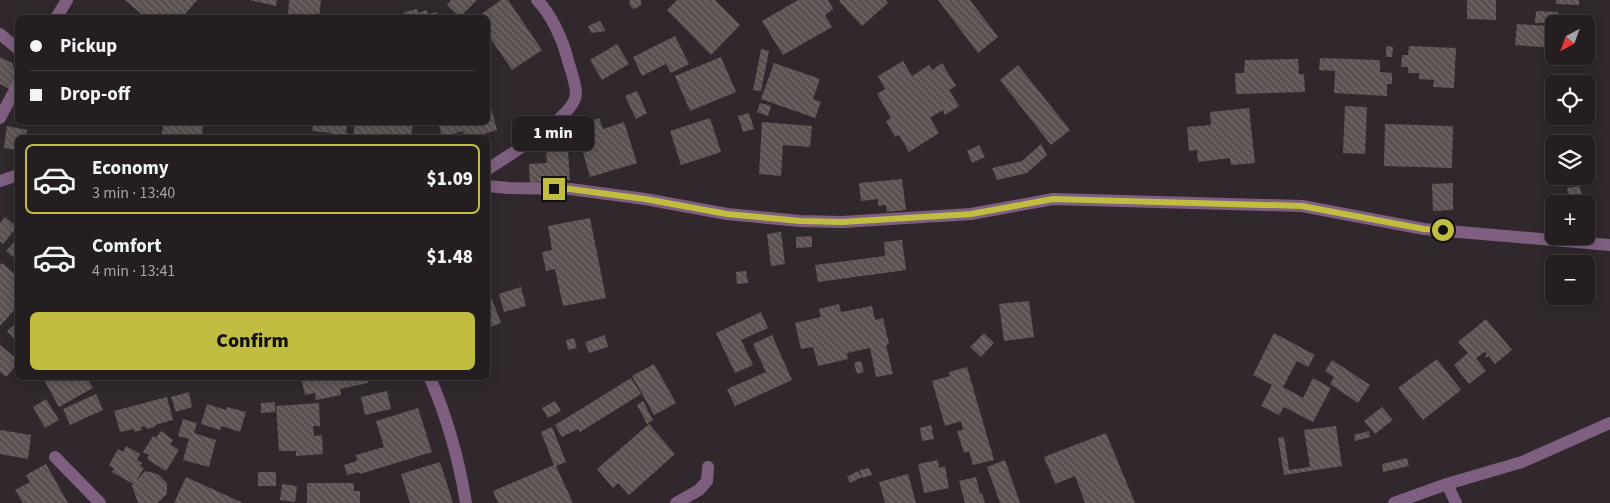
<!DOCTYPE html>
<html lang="en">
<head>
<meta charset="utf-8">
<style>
	:root { --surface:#241e21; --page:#2c272a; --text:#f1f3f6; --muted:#a3a2a5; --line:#413c3f; --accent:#c1bd40 }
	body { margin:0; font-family:"Source Sans 3",sans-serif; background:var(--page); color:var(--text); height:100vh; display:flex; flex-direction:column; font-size:19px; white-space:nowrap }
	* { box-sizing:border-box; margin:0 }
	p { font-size:16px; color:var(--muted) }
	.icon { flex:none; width:28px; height:28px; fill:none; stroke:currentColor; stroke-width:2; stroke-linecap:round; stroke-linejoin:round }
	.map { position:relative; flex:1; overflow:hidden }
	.sheet { position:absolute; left:15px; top:135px; width:475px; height:245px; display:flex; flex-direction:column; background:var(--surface); border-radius:8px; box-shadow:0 2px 12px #0003,0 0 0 1px var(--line) }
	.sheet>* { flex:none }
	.top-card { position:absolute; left:15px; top:15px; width:475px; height:110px; border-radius:8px; box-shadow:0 2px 12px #0003,0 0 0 1px var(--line); display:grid; align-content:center; height:110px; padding:0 15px; background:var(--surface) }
	.needle { width:32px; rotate:221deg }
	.controls { position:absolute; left:1545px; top:15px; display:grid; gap:10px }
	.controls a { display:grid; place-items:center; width:50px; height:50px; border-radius:8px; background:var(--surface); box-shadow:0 2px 12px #0003,0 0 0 1px var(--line); font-size:25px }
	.end { position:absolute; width:22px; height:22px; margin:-11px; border:6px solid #c1bd40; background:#111; box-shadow:0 0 0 2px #111 }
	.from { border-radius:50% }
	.bubble { position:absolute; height:35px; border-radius:8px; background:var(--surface); box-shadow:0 2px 12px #0003,0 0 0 1px var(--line); font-size:16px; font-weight:800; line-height:35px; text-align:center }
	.top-card b { display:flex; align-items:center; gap:18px; height:48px; font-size:19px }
	.top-card b+b { border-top:1px solid var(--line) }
	.top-card i { width:12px; height:12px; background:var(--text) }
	ul { padding:9px 0 0; list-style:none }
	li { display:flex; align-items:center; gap:15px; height:70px; margin:0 10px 8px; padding:0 5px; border:2px solid transparent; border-radius:8px }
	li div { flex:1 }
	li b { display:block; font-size:19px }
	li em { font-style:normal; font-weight:800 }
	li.selected { border-color:var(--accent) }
	li>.icon { width:45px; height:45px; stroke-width:1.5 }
	.button { display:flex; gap:10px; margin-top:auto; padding:10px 15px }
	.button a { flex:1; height:58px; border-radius:8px; background:var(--accent); color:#111; font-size:20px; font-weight:800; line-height:58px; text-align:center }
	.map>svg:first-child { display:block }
	.building { fill:url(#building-back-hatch) }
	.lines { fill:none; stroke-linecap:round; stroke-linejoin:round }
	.minor { stroke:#7f5f80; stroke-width:12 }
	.route { stroke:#c1bd40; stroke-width:6 }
</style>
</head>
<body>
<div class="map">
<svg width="1610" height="503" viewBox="0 0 1610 503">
	<defs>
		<pattern id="building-back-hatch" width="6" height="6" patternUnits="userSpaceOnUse" patternTransform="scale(1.25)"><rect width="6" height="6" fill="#5b5151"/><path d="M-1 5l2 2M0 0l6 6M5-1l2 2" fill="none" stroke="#736a6a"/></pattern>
	</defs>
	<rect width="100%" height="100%" fill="#30282c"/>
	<path class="building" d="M125,0H197L182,18H146Z
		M249,0H277L276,6Z
		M289,0H321L319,18L288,15Z
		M451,0H477L460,17L447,5Z
		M501,0H508L542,50L512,70L488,35V18H476Z
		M630,0H641V5L635,9L632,8L629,4Z
		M677,0H715L740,25L711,55L667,10Z
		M798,0H828L833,9L825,15L832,27L783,55L762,21Z
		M840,0H886L888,3L862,26L839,1Z
		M938,0H970L998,37L978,53Z
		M1467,0H1496V20L1467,19Z
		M1556,0H1579V5L1556,4Z
		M417,9L418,13L427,10L428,14L437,12L439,16L448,14L449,18H405L404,12Z
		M1536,11L1558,12L1557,23H1535Z
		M600,21L606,31L591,33L588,26Z
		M1517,24L1554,26V48L1515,45Z
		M675,36L689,64L671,73L666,64L642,76L633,57Z
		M617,44L629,64L602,80L590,60Z
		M1386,46L1393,47L1392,57H1386Z
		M1409,46L1456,48L1454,88L1433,87L1434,80L1419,79V73H1408V67H1401L1402,55H1408Z
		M761,49L769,51L761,91L753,90Z
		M0,57L12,63L16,75L9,89L0,84Z
		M721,57L736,92L690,111L675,76Z
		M1320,58L1380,60V72L1392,73V84H1387V96L1334,93L1335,71L1319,70Z
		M1298,59L1299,74H1304L1305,92L1236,94L1235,73H1244L1245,60Z
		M903,61L912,76L929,65L932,70L942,63L956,86L949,90L959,106L945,115L943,110L930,118L939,133L909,152L899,135L895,137L886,121L891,118L877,94L885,89L878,76Z
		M774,63L820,79L813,99L821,102L815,118L761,99Z
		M1018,65L1070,130L1051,145L1000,80Z
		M637,91L647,113L636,119L625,96Z
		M488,97L497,130L471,138H465L463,131L442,137L438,122H488Z
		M760,103L771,106L768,116L757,112Z
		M1345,106L1367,107L1365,154L1343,153Z
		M1249,108L1255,163L1231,165L1230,158L1198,162L1197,150L1189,151L1187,127L1211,125L1210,112Z
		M749,113L754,129L743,132L738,116Z
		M599,118L603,129L624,122L637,163L590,177L578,135L591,132L588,122Z
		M710,118L721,152L681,165L670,131Z
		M164,122H203L202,138H161Z
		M313,122H347L346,133H348V138H331V133L312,131Z
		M355,122H413L411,138H353Z
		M762,122L812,126L810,147L783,145L781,176L759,174Z
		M1385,124L1453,126L1452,168L1384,166Z
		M7,126L27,130L26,138H18V150L4,148Z
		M567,137L570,180L530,183L529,164L547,163L545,138Z
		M1041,144L1047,155L1027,173L997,180L992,168L1022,161Z
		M979,145L985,157L972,163L967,151Z
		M902,179L906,210L887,212L886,205L878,206V199L861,201L859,183Z
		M1453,183V210L1433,211L1432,184Z
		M1580,186L1582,197L1569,200L1567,188Z
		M5,217L17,227L3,244L0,241V223Z
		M590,218L606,298L563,306L555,269L546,271L542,252L552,250L548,226Z
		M781,232L785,264L771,266L767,234Z
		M812,236V247L796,248V237Z
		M18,238V261L6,251Z
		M902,240L906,270L818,282L815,265L885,256L884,242Z
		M2,263L18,277V306L0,326V265Z
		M746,271L748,283L737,284L736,272Z
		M521,287L526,306L504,312L499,294Z
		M488,289L501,323L488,328Z
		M1029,301L1034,337L1004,341L999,304Z
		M839,304L841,312L872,306L875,320L883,318L889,344L886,345L893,374L876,377L870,348L847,353L848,359L818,366L813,347L801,349L795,323L821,317L819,309Z
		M761,312L768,328L741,340L753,365L735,373L716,333Z
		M1486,319L1512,350L1495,364L1489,356L1486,358L1485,356L1487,354L1485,352L1476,358L1486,371L1469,384L1454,365L1468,353L1458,342Z
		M18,322V343L7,331Z
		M984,333L994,343L981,357L970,347Z
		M1274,333L1315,355L1308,367L1297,361L1283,387L1303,398L1313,378L1331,388L1313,422L1284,407L1279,415L1261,406L1272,385L1253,375Z
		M605,335L608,347L589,353L585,342Z
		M772,335L792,380L735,406L727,389L766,372L753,344Z
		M574,338L577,348L568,350L566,340Z
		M0,345L18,360V364L6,377L0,372Z
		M1437,359L1461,390L1423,420L1398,388Z
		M1332,360L1370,385L1358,403L1330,384L1334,377L1325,371Z
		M861,361L864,372L857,374L854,363Z
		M654,364L676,403L654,415L632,376Z
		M967,367L994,460L973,465L969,451L964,453L957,431L963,430L961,421L945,426L932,381L950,376L949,372Z
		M43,378H87L93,388L59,407Z
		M301,378H367L368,383L340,389L341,395L316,400L315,393L305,395Z
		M631,378L641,394L580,432L578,429L562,437L555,425Z
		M387,391L391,409L365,415L361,397Z
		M189,392L192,407L176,412L171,397Z
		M96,394L103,410L70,425L63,409Z
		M167,397L173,420L155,425V427L146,429L145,426L141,427L142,430L134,432V429L120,432L114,411Z
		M46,399L59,420L45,428L33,407Z
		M555,401L561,411L548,418L542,408Z
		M643,401L653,420L647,424L637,405Z
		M275,402V412L261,413V403Z
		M319,403L320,426H313L314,436L322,435L323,454L296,456V451H279L276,406Z
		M207,404L226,410L227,407L246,412L240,432L222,426L220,430L201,424Z
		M1382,407L1393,420L1375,434L1364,421Z
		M418,408L432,452L360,474L359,472L347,475L344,465L357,461L356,455L384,447L376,421Z
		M183,419L197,423L194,433L216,440L209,467L183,460L189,439L178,436Z
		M649,424L675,454L629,495L618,483L613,488L597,469Z
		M931,425L934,439L922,441L920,428Z
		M1336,426L1342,466L1284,475L1278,438L1284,437L1289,470L1310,467L1304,430Z
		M552,427L566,462L556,466L573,503H498L493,491L554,465L541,432Z
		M0,430L31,435L28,459L0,454Z
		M161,431L173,440L170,444L179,450L166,471L147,459L149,455L143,452L153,436L156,438Z
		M1369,431L1370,437L1355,441L1354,435Z
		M1106,433L1135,503H1085L1075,476L1055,484L1044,457Z
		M126,446L140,454L137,460L142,463L140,466L144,468L136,481L145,471L158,474L167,483V494L157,503H138L132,486L133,484L112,472L114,469L109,465L118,449L123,452Z
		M1407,458L1409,466L1383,472L1382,464Z
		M938,460L939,468L945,466L949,488L924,493L918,464Z
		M1005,460L1020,503H1000L987,467Z
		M440,462L453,503H410L401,474Z
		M46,464L68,503H23L15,490L30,482L26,475Z
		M869,468L872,475L862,478L860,470Z
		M858,471L862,477L850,483L847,477Z
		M258,472H276V486H258Z
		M908,474L916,503H885L879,482Z
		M186,477L243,503H174Z
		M976,477L980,494L982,493L985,503H965L959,481Z
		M307,483H354V491H360V503H307Z
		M282,484L297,486L295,502L280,500Z"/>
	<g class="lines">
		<path class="minor" d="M56,18L67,0
			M0,34L18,49
			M0,118L18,84
			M488,169C507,156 575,117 576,94C576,82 570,69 567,57C562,38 551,14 537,0
			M0,181L18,175
			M488,186L508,188L570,189L645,199L727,214L800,221L842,222L971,214L1053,199L1302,206L1424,229L1610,245
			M430,378C447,417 459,460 466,503
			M55,457L100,503
			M1447,484L1456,503
			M676,503L699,490L707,481L708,467
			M1394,503L1447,484L1522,462L1610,423"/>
	</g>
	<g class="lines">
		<path class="route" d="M554,189H570L645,199L727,214L800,221L842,222L971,214L1053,199L1302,206L1424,229L1443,230"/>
	</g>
</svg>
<div class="controls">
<a><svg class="needle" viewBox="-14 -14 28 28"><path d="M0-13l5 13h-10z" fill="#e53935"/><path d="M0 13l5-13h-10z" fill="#a3a2a5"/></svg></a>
<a><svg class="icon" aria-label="locate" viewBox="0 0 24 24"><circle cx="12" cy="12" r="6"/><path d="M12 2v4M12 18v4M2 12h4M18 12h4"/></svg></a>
<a><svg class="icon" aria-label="layers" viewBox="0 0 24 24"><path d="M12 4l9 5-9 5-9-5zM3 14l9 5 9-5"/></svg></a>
<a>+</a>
<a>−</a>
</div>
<i class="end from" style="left:1443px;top:230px"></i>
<i class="end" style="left:554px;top:189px"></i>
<div class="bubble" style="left:512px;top:116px;width:82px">1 min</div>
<div class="top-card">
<b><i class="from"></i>Pickup</b>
<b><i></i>Drop-off</b>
</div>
<section class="sheet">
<ul>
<li class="selected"><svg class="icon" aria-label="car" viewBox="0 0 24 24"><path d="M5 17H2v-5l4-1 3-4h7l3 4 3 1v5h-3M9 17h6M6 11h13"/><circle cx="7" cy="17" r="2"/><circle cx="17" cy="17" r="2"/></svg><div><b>Economy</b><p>3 min · 13:40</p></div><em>$1.09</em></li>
<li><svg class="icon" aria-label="car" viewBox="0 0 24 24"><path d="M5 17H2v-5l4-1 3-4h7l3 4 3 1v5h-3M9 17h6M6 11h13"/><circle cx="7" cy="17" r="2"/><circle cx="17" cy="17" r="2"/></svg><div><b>Comfort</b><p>4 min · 13:41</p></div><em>$1.48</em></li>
</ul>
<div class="button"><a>Confirm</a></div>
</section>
</div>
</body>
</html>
